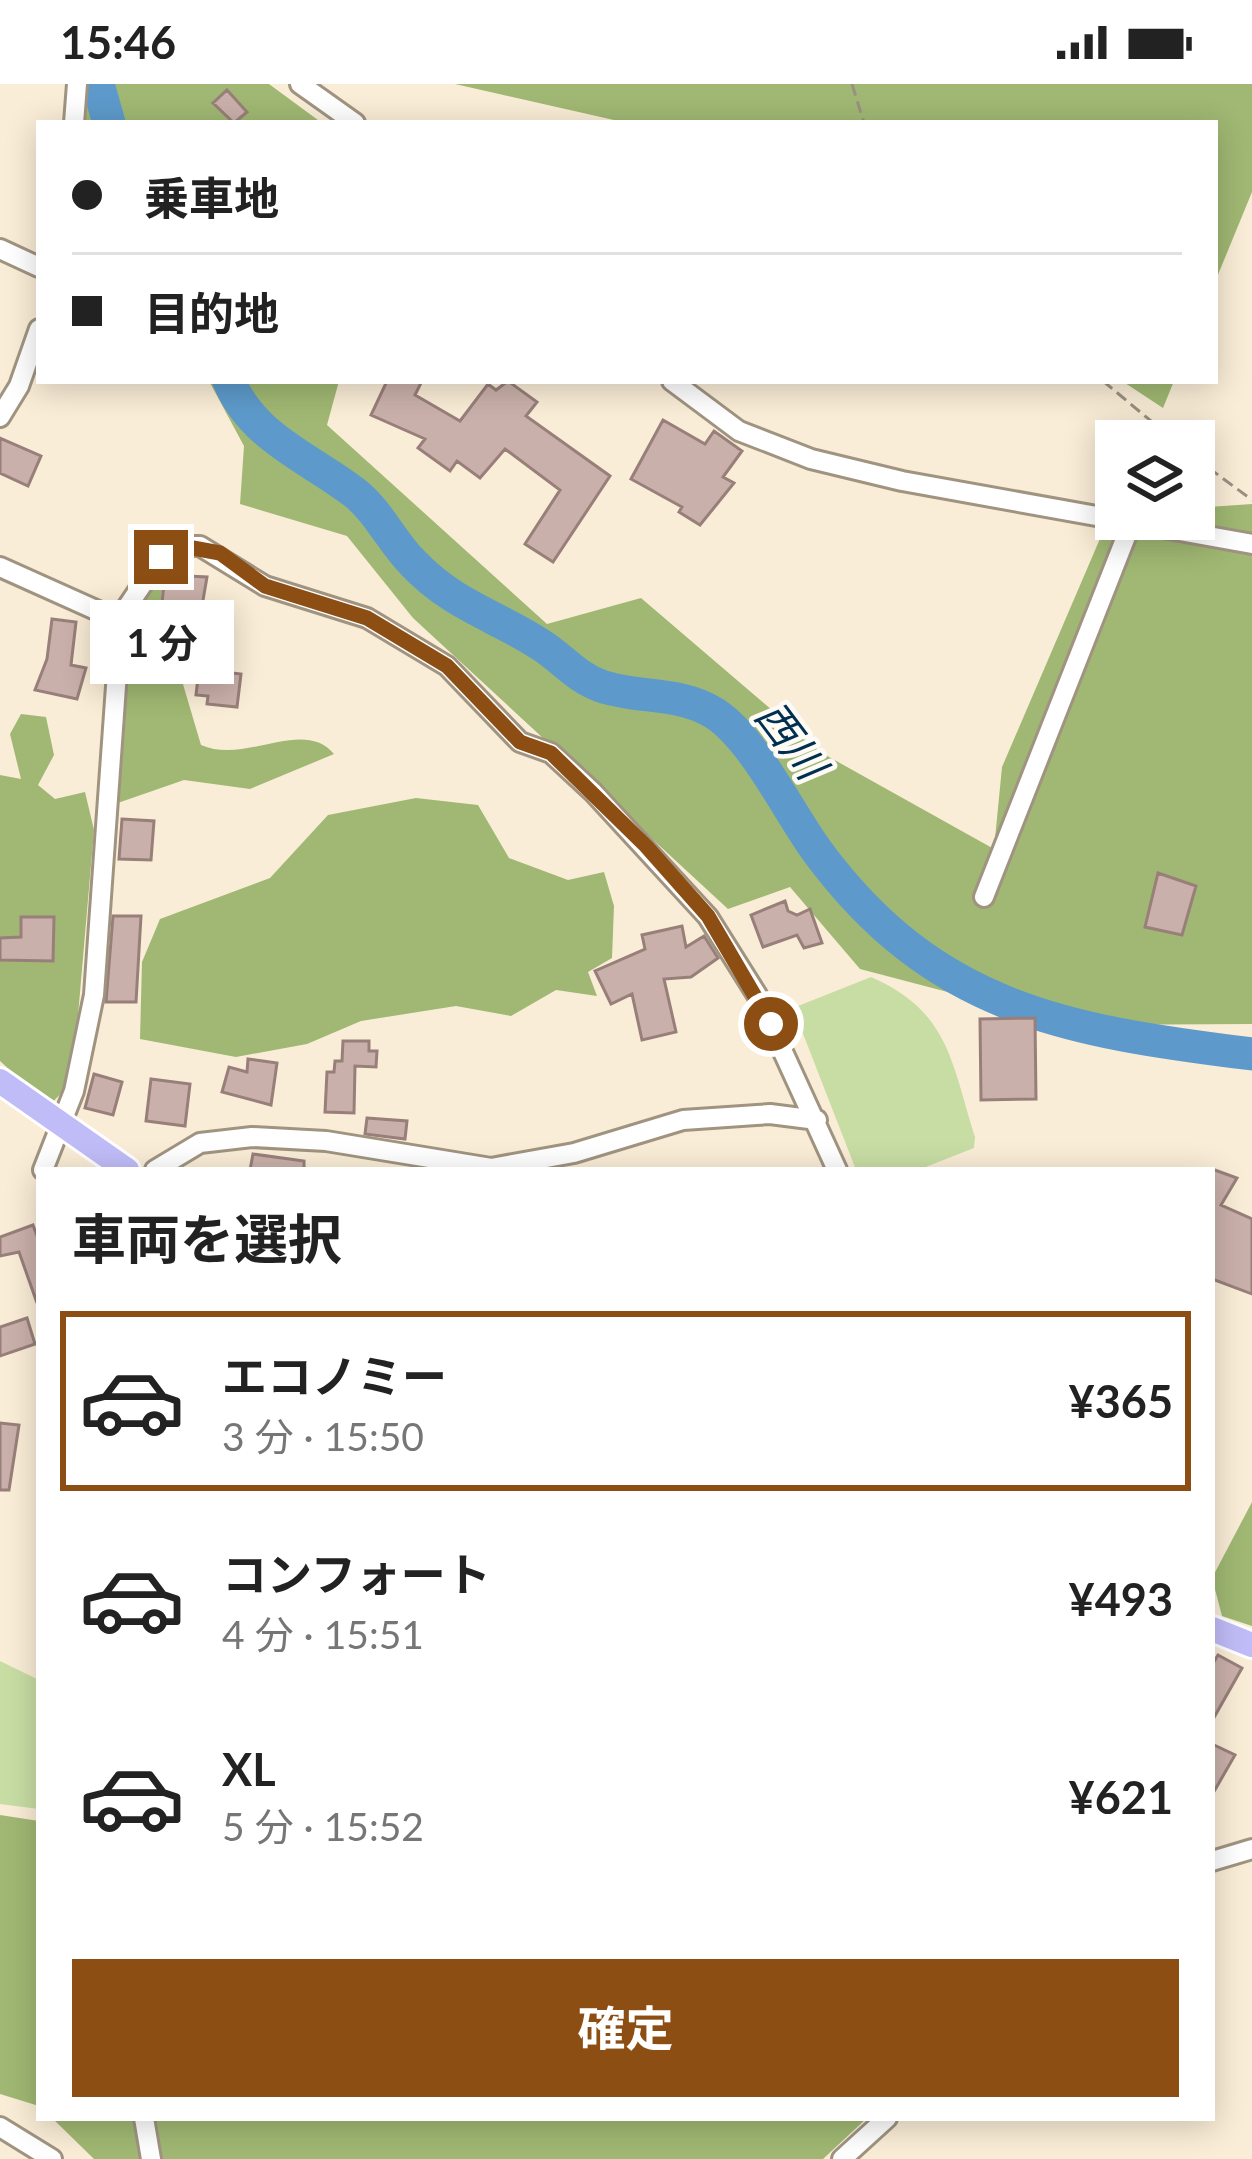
<!DOCTYPE html>
<html lang="ja">
<head>
<meta charset="utf-8">
<style>
	:root { --surface:#fff; --page:#f2f2f2; --text:#222; --muted:#767676; --line:#e0e0e0; --accent:#8d4e14 }
	body { margin:0; font-family:Lato,"Noto Sans JP",sans-serif; background:var(--page); color:var(--text); height:100vh; display:flex; flex-direction:column; font-size:45px; white-space:nowrap }
	* { box-sizing:border-box; margin:0 }
	p { font-size:39px; color:var(--muted) }
	.icon { flex:none; width:66px; height:66px; fill:none; stroke:currentColor; stroke-width:2; stroke-linecap:round; stroke-linejoin:round }
	.map { position:relative; flex:1; overflow:hidden }
	.panel { position:absolute; left:36px; top:1083px; width:1179px; height:954px; display:flex; flex-direction:column; background:var(--surface); border-radius:0px; box-shadow:0 6px 30px #0003 }
	.panel>* { flex:none }
	.guide { position:absolute; left:36px; top:36px; width:1182px; height:264px; border-radius:0px; box-shadow:0 6px 30px #0003; display:grid; align-content:center; height:264px; padding:0 36px; background:var(--surface) }
	.tools { position:absolute; left:1095px; top:336px; display:grid; gap:24px }
	.tools a { display:grid; place-items:center; width:120px; height:120px; border-radius:0px; background:var(--surface); box-shadow:0 6px 30px #0003; font-size:60px }
	.end { position:absolute; width:54px; height:54px; margin:-27px; border:15px solid #8d4e14; background:#fff; box-shadow:0 0 0 6px #fff }
	.from { border-radius:50% }
	.bubble { position:absolute; height:84px; border-radius:0px; background:var(--surface); box-shadow:0 6px 30px #0003; font-size:39px; font-weight:700; line-height:84px; text-align:center }
	.guide b { display:flex; align-items:center; gap:42px; height:114px; font-size:45px }
	.guide b+b { border-top:3px solid var(--line) }
	.guide i { width:30px; height:30px; background:var(--text) }
	ul { padding:0; list-style:none }
	li { display:flex; align-items:center; gap:36px; height:180px; margin:0 24px 18px; padding:0 12px; border:6px solid transparent; border-radius:0px }
	li div { flex:1 }
	li b { display:block; font-size:45px }
	li em { font-style:normal; font-weight:700 }
	li.active { border-color:var(--accent) }
	li>.icon { width:108px; height:108px; stroke-width:1.5 }
	h2 { padding:0 36px; font-size:54px; line-height:144px }
	.action { display:flex; gap:24px; margin-top:auto; padding:24px 36px }
	.action a { flex:1; height:138px; border-radius:0px; background:var(--accent); color:#fff; font-size:48px; font-weight:700; line-height:138px; text-align:center }
	.status { display:flex; justify-content:space-between; align-items:center; height:84px; padding:0 60px; background:var(--surface); direction:ltr }
	.status svg { height:33px; fill:currentColor }
	.map>svg:first-child { display:block }
	.green { fill:#c8dda4 }
	.forest { fill:#a0b873 }
	.lines { fill:none; stroke-linecap:round; stroke-linejoin:round }
	.river { stroke:#5d9acb; stroke-width:33 }
	.building { fill:#cab0aa; stroke:#987f7a; stroke-width:3 }
	.minor-casing { stroke:#a09481; stroke-width:24 }
	.major-casing { stroke:#fff; stroke-width:30 }
	.path { stroke:#9b9182; stroke-width:3; stroke-dasharray:12 6; stroke-linecap:butt }
	.minor { stroke:#fff; stroke-width:18 }
	.major { stroke:#c0bcf7; stroke-width:24 }
	.route { stroke:#8d4e14; stroke-width:15 }
	.labels { text-anchor:middle; stroke-width:9; stroke-linejoin:round; paint-order:stroke }
	.water-label { font-size:42px; font-style:italic; fill:#002f50; stroke:#fefbf7 }
</style>
</head>
<body>
<div class="status"><b>15:46</b><svg viewBox="0 0 49 12"><path d="M0 12V9h3v3zM5 12V6h3v6zM10 12V3h3v9zM15 12V0h3v12zM26 1h20v11H26zM47 4h2v5h-2z"/></svg></div>
<div class="map">
<svg width="1252" height="2075" viewBox="0 0 1252 2075">
	<rect width="100%" height="100%" fill="#faedd7"/>
	<path class="green" d="M871,893C949,927 951,977 975,1053L974,1064L918,1086H856L793,924Z
		M0,1577L39,1596V1725L0,1720Z"/>
	<path class="forest" d="M109,0H269L322,39H86L85,19Z
		M455,0H1252V108L1215,198V39H627Z
		M209,297H339L327,341L547,540L641,514L822,669L994,765L1002,683L1111,429L1116,435H1194V424L1252,420V940L1073,941L860,885L790,803L728,825L413,534L347,452L240,420L244,362Z
		M1122,297H1174L1163,324Z
		M154,492L162,507L154,568L177,580L201,661C246,681 303,633 334,670L250,705L184,696L112,721C116,690 121,659 124,627C129,580 121,532 154,492Z
		M21,630L46,633L54,671L38,701L55,715L85,708L94,746L76,955L68,1002L49,1022L0,977V691L21,695L10,650Z
		M416,714L478,721L509,774L568,796L604,788L614,822L612,874L588,888L597,912L556,906L511,932L456,922L361,937L307,960L236,973L140,955L142,878L160,835L270,794L328,731Z
		M1252,1418V1542L1222,1532L1212,1494Z
		M0,1731L39,1737V2022L0,2010Z
		M52,2034H867L823,2075H94Z"/>
	<g class="lines">
		<path class="river" d="M98,0L109,39
			M229,297C253,354 308,373 355,409C379,428 391,457 413,479C454,522 495,531 541,561C562,574 577,594 601,602C638,615 679,607 714,629C753,653 789,729 817,767C934,926 1068,947 1252,970"/>
	</g>
	<path class="building" d="M227,6L247,28L234,39L213,19Z
		M387,297H422L415,311L460,337L488,300L496,306L508,297L537,318L526,332L610,392L553,478L525,460L560,406L505,365L480,394L457,377L450,387L418,364L425,355L371,331Z
		M663,336L705,360L714,347L742,367L723,393L734,399L700,441L679,428L682,423L631,395Z
		M0,354L41,372L28,402L0,389Z
		M165,491L207,493L197,551L158,555Z
		M52,535L76,538L71,581L86,584L77,615L35,606L47,575Z
		M199,585L241,590L237,623L207,620L208,612L196,611Z
		M122,735L154,737L151,776L119,775Z
		M1158,789L1196,802L1182,851L1145,843Z
		M785,817L788,827L797,831L810,825L822,859L804,864L797,851L763,863L751,831Z
		M113,832H141L136,918H106Z
		M21,833H54L53,877L0,876V854L21,853Z
		M682,842L686,863L704,852L718,874L691,893L664,895L676,948L642,956L632,910L611,920L595,887L645,865L642,851Z
		M1035,934L1036,1015L981,1016L980,935Z
		M343,957H369V967H377L376,983L355,982L354,1029L325,1028L327,988H334L335,977H342Z
		M248,975L277,979L271,1021L222,1008L229,983L247,988Z
		M94,990L122,998L113,1031L85,1024Z
		M151,995L190,1000L185,1042L146,1037Z
		M367,1034L407,1037L405,1055L365,1050Z
		M253,1070L304,1077V1086H250Z
		M1212,1085L1237,1094L1221,1121L1252,1135V1210L1212,1195Z
		M33,1141L39,1157L37,1219L19,1168L0,1172V1153Z
		M27,1234L35,1260L0,1272V1243Z
		M0,1339L19,1341L9,1406H0Z
		M1218,1571L1242,1584L1212,1637V1581Z
		M1212,1660L1235,1671L1212,1711Z"/>
	<g class="lines">
		<g class="minor-casing">
			<path id="minor" d="M300,0L355,39
				M74,39L77,0
				M0,165L39,183
				M672,297L739,347L811,375L902,397L1252,460
				M0,333L19,302L39,245
				M0,483L107,531L121,532L161,473L182,462H200L265,502L367,534L447,582L520,658L551,669L593,708L708,833L757,911L837,1086
				M984,813L1131,440
				M43,1086L74,1007L94,911L121,532
				M155,1086L200,1059L252,1053L326,1057L491,1084L574,1069L683,1036L770,1030L817,1036
				M1212,1777L1252,1765
				M144,2034L151,2075
				M0,2043L52,2075
				M842,2075L887,2034"/>
		</g>
		<g class="major-casing">
			<path id="major" d="M0,997L127,1086
				M1212,1545L1252,1561"/>
		</g>
		<path class="path" d="M852,0L864,39
			M1103,297L1175,357
			M1194,373L1252,416"/>
		<use href="#minor" class="minor"/>
		<use href="#major" class="major"/>
	</g>
	<g class="lines">
		<path class="route" d="M161,473L182,462L220,469L265,502L367,534L447,582L520,658L551,669L646,762L708,832L771,940"/>
	</g>
	<g class="labels">
		<g class="water-label">
			<text transform="translate(791 656) rotate(53)" y="15">西川</text>
		</g>
	</g>
</svg>
<div class="tools">
<a><svg class="icon" aria-label="layers" viewBox="0 0 24 24"><path d="M12 4l9 5-9 5-9-5zM3 14l9 5 9-5"/></svg></a>
</div>
<i class="end from" style="left:771px;top:940px"></i>
<i class="end" style="left:161px;top:473px"></i>
<div class="bubble" style="left:90px;top:516px;width:144px">1 分</div>
<div class="guide">
<b><i class="from"></i>乗車地</b>
<b><i></i>目的地</b>
</div>
<section class="panel">
<h2>車両を選択</h2>
<ul>
<li class="active"><svg class="icon" aria-label="car" viewBox="0 0 24 24"><path d="M5 17H2v-5l4-1 3-4h7l3 4 3 1v5h-3M9 17h6M6 11h13"/><circle cx="7" cy="17" r="2"/><circle cx="17" cy="17" r="2"/></svg><div><b>エコノミー</b><p>3 分 · 15:50</p></div><em>¥365</em></li>
<li><svg class="icon" aria-label="car" viewBox="0 0 24 24"><path d="M5 17H2v-5l4-1 3-4h7l3 4 3 1v5h-3M9 17h6M6 11h13"/><circle cx="7" cy="17" r="2"/><circle cx="17" cy="17" r="2"/></svg><div><b>コンフォート</b><p>4 分 · 15:51</p></div><em>¥493</em></li>
<li><svg class="icon" aria-label="car" viewBox="0 0 24 24"><path d="M5 17H2v-5l4-1 3-4h7l3 4 3 1v5h-3M9 17h6M6 11h13"/><circle cx="7" cy="17" r="2"/><circle cx="17" cy="17" r="2"/></svg><div><b>XL</b><p>5 分 · 15:52</p></div><em>¥621</em></li>
</ul>
<div class="action"><a>確定</a></div>
</section>
</div>
</body>
</html>
